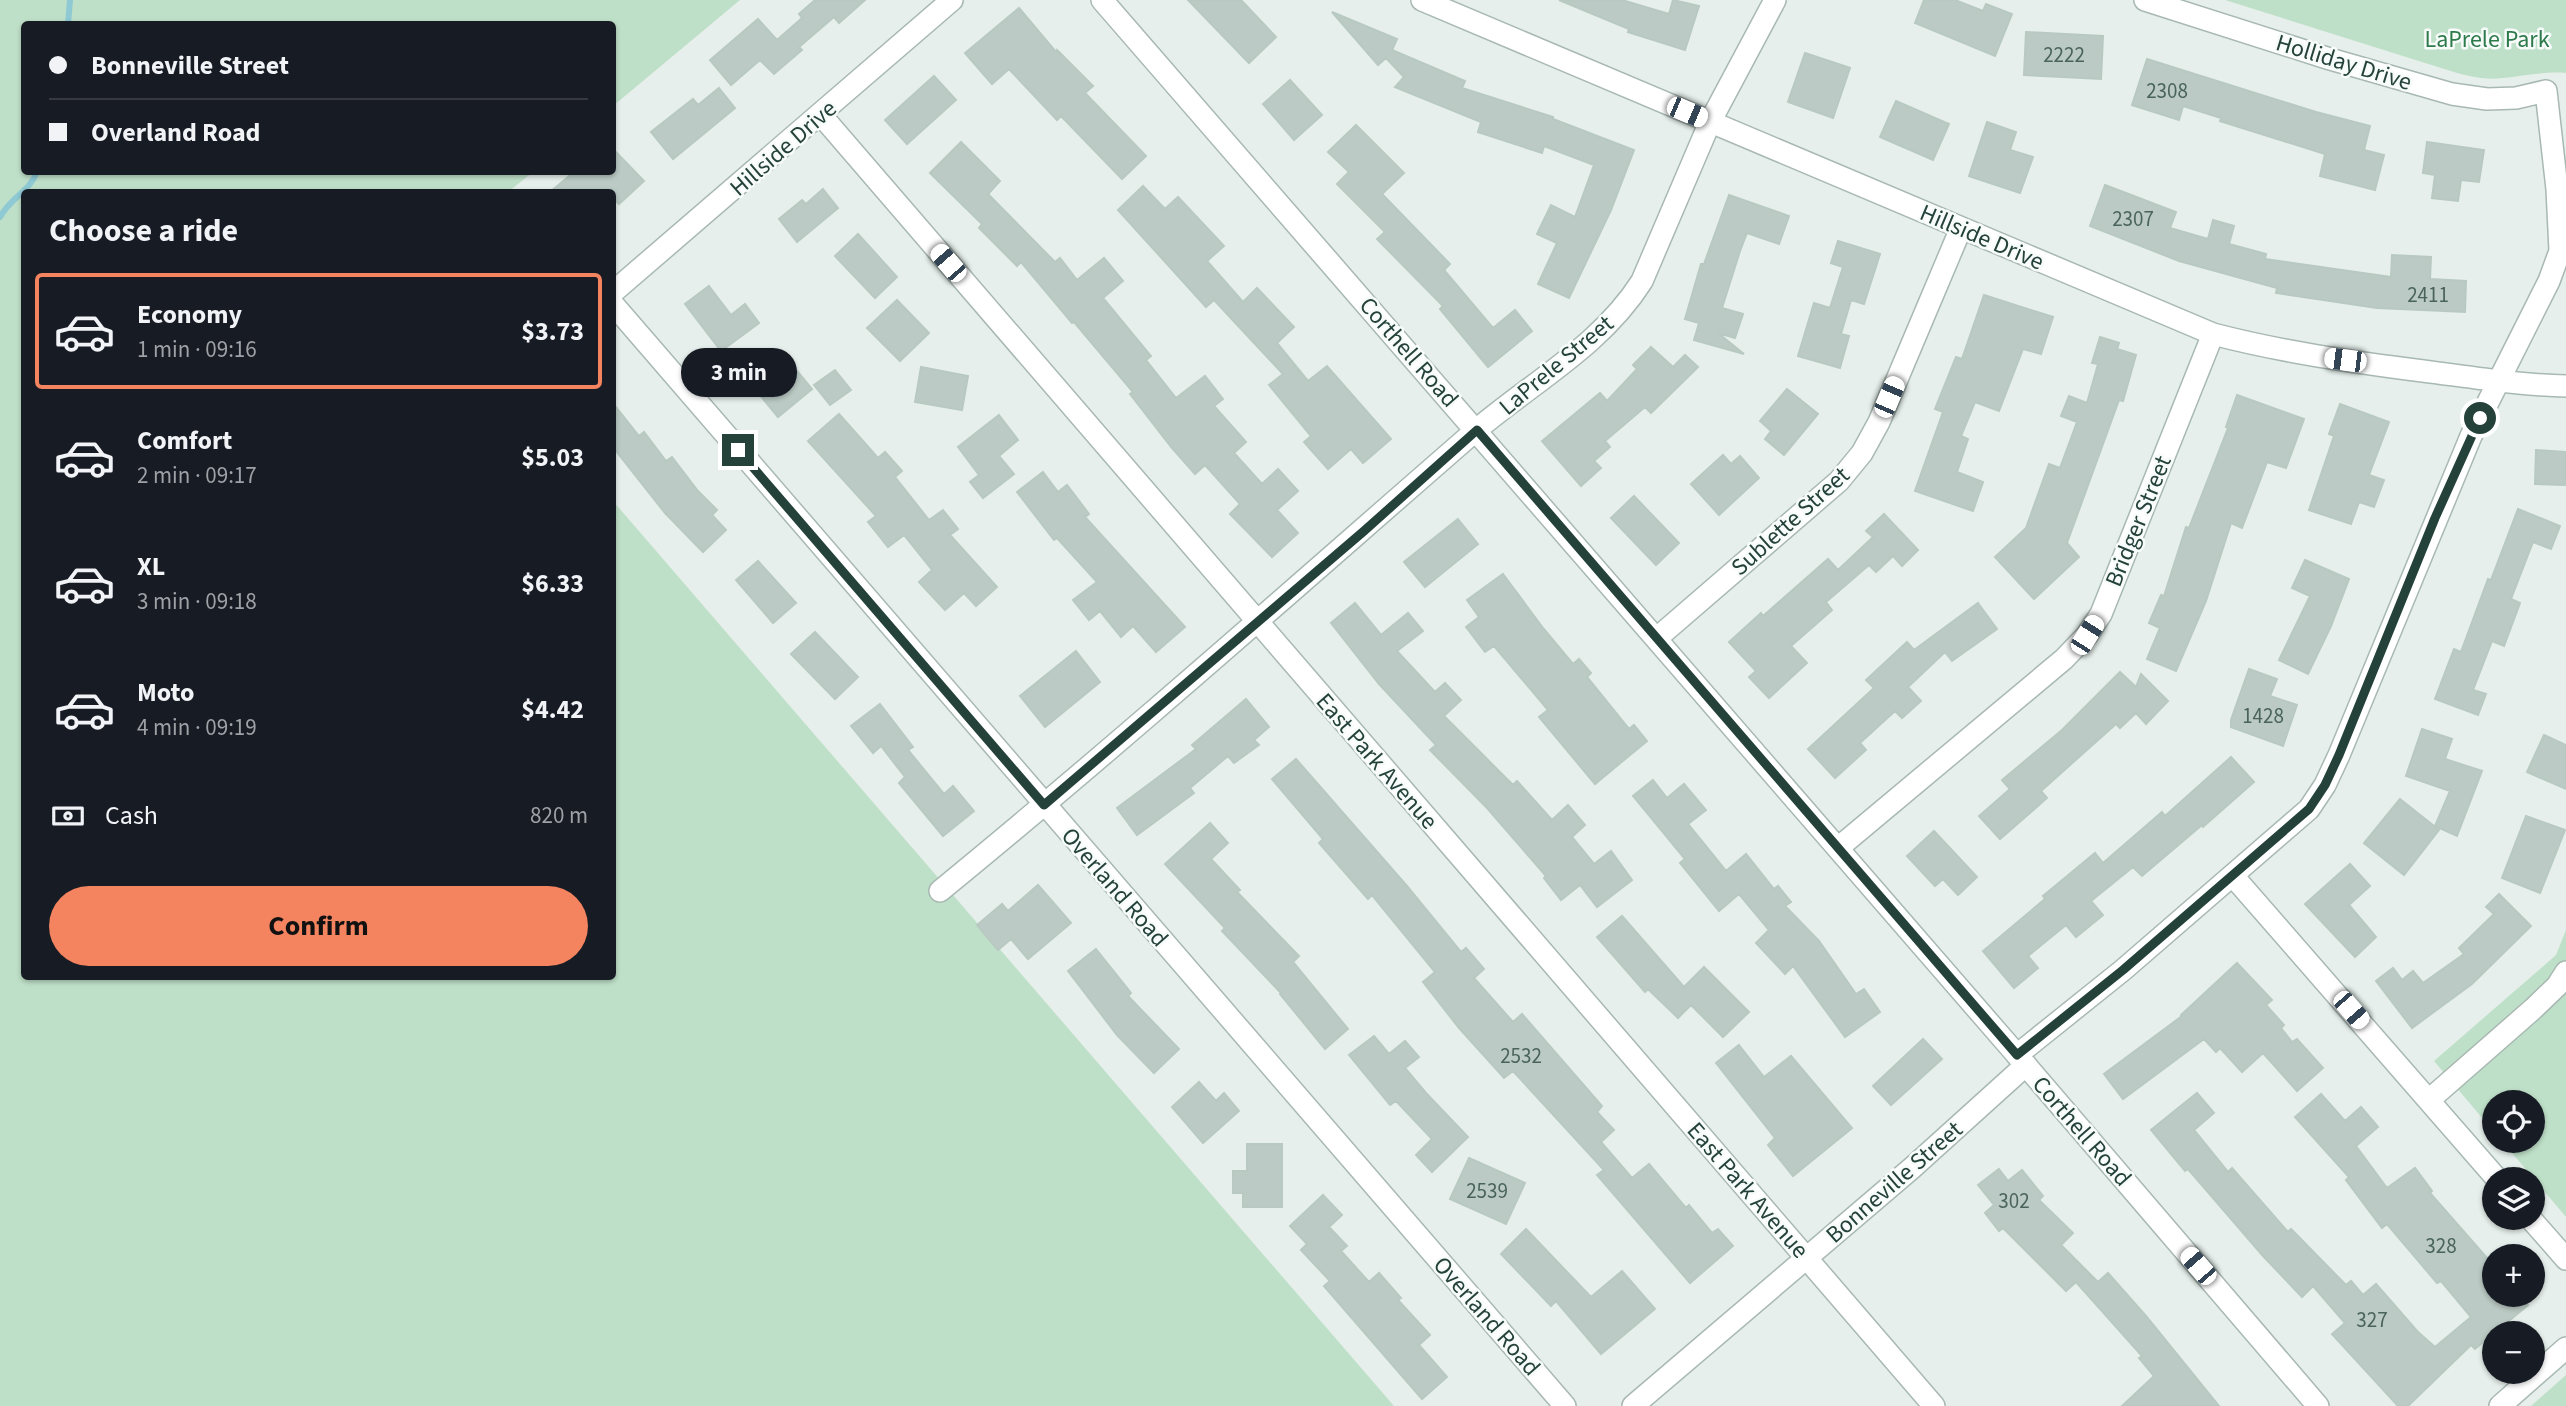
<!DOCTYPE html>
<html lang="en">
<head>
<meta charset="utf-8">
<style>
	:root { --surface:#171b24; --page:#242831; --text:#f1f3f6; --muted:#9ea1a6; --line:#363941; --accent:#f4845f }
	body { margin:0; font-family:"Source Sans 3",sans-serif; background:var(--page); color:var(--text); height:100vh; display:flex; flex-direction:column; font-size:26px; white-space:nowrap }
	* { box-sizing:border-box; margin:0 }
	p { font-size:23px; color:var(--muted) }
	.icon { flex:none; width:38px; height:38px; fill:none; stroke:currentColor; stroke-width:2; stroke-linecap:round; stroke-linejoin:round }
	.map { position:relative; flex:1; overflow:hidden }
	.details { position:absolute; left:21px; top:189px; width:595px; height:791px; display:flex; flex-direction:column; background:var(--surface); border-radius:7px; box-shadow:0 2px 5px #0004 }
	.details>* { flex:none }
	.banner { position:absolute; left:21px; top:21px; width:595px; height:154px; border-radius:7px; box-shadow:0 2px 5px #0004; display:grid; align-content:center; height:154px; padding:0 28px; background:var(--surface) }
	.tools { position:absolute; left:2482px; top:1090px; display:grid; gap:14px }
	.tools a { display:grid; place-items:center; width:63px; height:63px; border-radius:50%; background:var(--surface); box-shadow:0 2px 5px #0004; font-size:35px }
	.end { position:absolute; width:32px; height:32px; margin:-16px; border:9px solid #24423a; background:#fff; box-shadow:0 0 0 4px #fff }
	.from { border-radius:50% }
	.bubble { position:absolute; height:49px; border-radius:24px; background:var(--surface); box-shadow:0 2px 5px #0004; font-size:23px; font-weight:700; line-height:49px; text-align:center }
	.car { position:absolute; width:21px; height:42px; margin:-21px -10px; border-radius:9px; box-shadow:0 0 5px 2px #0007; background:linear-gradient(#fff 24%,#345 0 40%,#fff 0 76%,#345 0 86%,#fff 0) }
	.banner b { display:flex; align-items:center; gap:24px; height:66px; font-size:26px }
	.banner b+b { border-top:2px solid var(--line) }
	.banner i { width:18px; height:18px; background:var(--text) }
	ul { padding:0; list-style:none }
	li { display:flex; align-items:center; gap:21px; height:116px; margin:0 14px 10px; padding:0 14px; border:4px solid transparent; border-radius:7px }
	li div { flex:1 }
	li b { display:block; font-size:26px }
	li em { font-style:normal; font-weight:700 }
	li.active { border-color:var(--accent) }
	li>.icon { width:63px; height:63px; stroke-width:1.5 }
	h2 { padding:0 28px; font-size:32px; line-height:84px }
	.pay { display:flex; align-items:center; gap:18px; height:77px; padding:0 28px; font-size:26px }
	.pay p { margin-inline-start:auto }
	.cta { display:flex; gap:14px; margin-top:auto; padding:14px 28px }
	.cta a { flex:1; height:80px; border-radius:42px; background:var(--accent); color:#111; font-size:28px; font-weight:700; line-height:80px; text-align:center }
	.map>svg:first-child { display:block }
	.green { fill:#bfe0c8 }
	.lines { fill:none; stroke-linecap:round; stroke-linejoin:round }
	.stream { stroke:#8ec9d4; stroke-width:6 }
	.building { fill:#bbcac4; stroke:#b8c9c2; stroke-width:2 }
	.minor-casing { stroke:#a8b8b2; stroke-width:24 }
	.tertiary-casing { stroke:#a8b8b2; stroke-width:24 }
	.minor { stroke:#fff; stroke-width:21 }
	.tertiary { stroke:#fff; stroke-width:21 }
	.route { stroke:#24423a; stroke-width:9 }
	.labels { text-anchor:middle; stroke-width:5; stroke-linejoin:round; paint-order:stroke }
	.number-label { font-size:21px; fill:#4a645c }
	.park-label { font-size:24px; fill:#2d7a4b; stroke:#f7fbf9 }
	.street-label { font-size:24px; fill:#24423a; stroke:#f7fbf9 }
</style>
</head>
<body>
<div class="map">
<svg width="2566" height="1406" viewBox="0 0 2566 1406">
	<rect width="100%" height="100%" fill="#e6efeb"/>
	<path class="green" d="M0,0H740L613,106L612,24H24V172H533L508,192H24V976H612L613,501L1394,1406H0Z
		M2225,0H2566V73C2544,71 2525,76 2503,78C2487,80 2473,77 2457,73Z
		M2566,930V1217L2502,1141H2532V1102H2494V1132L2434,1061L2556,955Z
		M2566,1375V1406H2531Z"/>
	<g class="lines">
		<path class="stream" d="M68,24L70,0
			M0,217C12,196 29,192 37,172"/>
	</g>
	<path class="building" d="M815,0H865L839,23L834,17L799,47L802,50L774,74L760,60L731,85L710,60L758,19L777,40L802,18L799,14Z
		M1188,0H1241L1276,37L1249,63Z
		M1559,0H1622L1669,14L1673,0L1699,6L1685,50L1628,32L1629,29Z
		M1924,0H1955L1983,11L1986,4L2012,14L1995,56L1915,23Z
		M1019,8L1056,52L1057,50L1093,86L1085,93L1146,156L1122,179L1061,116L1057,120L1009,69L992,84L965,53Z
		M1332,12L1397,39L1392,50L1465,81L1462,88L1553,117V119L1634,150L1611,210L1569,298L1538,284L1557,243L1537,234L1551,205L1575,217L1594,165L1544,146L1542,153L1478,132L1481,122L1395,87L1404,77L1386,58L1378,65Z
		M2026,32L2103,36L2101,79L2024,75Z
		M1805,53L1850,68L1833,118L1788,102Z
		M2147,59L2316,112L2370,126L2364,150L2384,155L2375,190L2320,176L2325,154L2220,121L2221,118L2183,106L2179,120L2132,105Z
		M934,76L956,100L907,144L885,120Z
		M1290,80L1322,115L1294,140L1263,104Z
		M719,88L735,108L673,159L651,132L693,99L698,105Z
		M1896,101L1949,124L1933,160L1880,137Z
		M1987,122L2016,132L2010,150L2033,157L2020,193L1969,176Z
		M1356,125L1404,173L1382,194L1450,264L1444,270L1493,328L1515,310L1532,331L1488,367L1440,309L1443,306L1377,239L1385,232L1337,184L1349,172L1328,152Z
		M961,142L1000,181L988,194L1055,262L1060,258L1077,280L1104,258L1123,281L1103,298L1151,356L1146,360L1176,398L1205,376L1223,399L1214,406L1246,442L1234,453L1262,484L1278,469L1298,491L1277,510L1298,533L1272,557L1230,514L1240,504L1205,465L1195,474L1172,448L1130,394L1133,392L1074,322L1072,323L1021,262L1017,266L979,228L982,224L930,173Z
		M2427,142L2484,150L2479,182L2461,180L2458,201L2432,198L2435,175L2423,173Z
		M612,148L644,181L619,204L612,197V192H550L574,172H612Z
		M2105,185L2176,212L2170,228L2208,239L2213,220L2234,226L2229,244L2266,254L2265,259L2391,277L2392,255L2431,257L2430,279L2466,281L2465,312L2377,308L2276,293L2277,288L2179,261L2090,226Z
		M1143,186L1165,209L1178,197L1224,246L1207,261L1243,302L1257,288L1294,327L1277,343L1308,381L1327,366L1391,439L1363,463L1351,449L1328,469L1304,442L1311,436L1269,385L1283,374L1214,300L1206,307L1118,210Z
		M823,189L838,208L797,242L779,219L802,200L806,204Z
		M1729,195L1789,216L1779,244L1747,233L1740,251L1722,308L1743,314L1735,338L1718,333L1744,354L1694,340L1699,323L1685,319L1701,264H1704Z
		M858,234L897,277L875,298L835,256Z
		M1838,241L1880,254L1864,304L1851,300L1841,334L1849,336L1840,368L1798,356L1814,303L1830,308L1843,267L1831,263Z
		M709,286L731,315L745,304L759,323L721,351L685,304Z
		M1984,295L2053,317L2041,354L2023,349L1999,411L1975,402L1961,436L1968,439L1957,472L1983,482L1973,511L1915,491L1943,412L1935,409L1956,357L1962,359Z
		M897,300L929,333L900,361L867,328Z
		M2100,337L2119,343L2117,349L2136,355L2123,401L2119,400L2067,543L2079,557L2034,599L1995,557L2026,528L2049,464L2060,468L2077,422L2061,416L2069,396L2087,403L2098,364L2092,363Z
		M1651,347L1673,367L1685,355L1698,367L1651,413L1645,407L1605,441L1610,447L1594,461L1601,468L1581,486L1542,441L1600,393L1607,401L1637,369L1633,365Z
		M784,355L812,389L778,417L750,383Z
		M921,367L968,376L962,410L915,402Z
		M835,370L851,390L830,405L814,385Z
		M1787,389L1818,414L1784,455L1765,439L1771,431L1760,421Z
		M2237,395L2304,419L2286,468L2267,462L2242,528L2231,523L2206,601L2176,671L2147,659L2160,628L2149,623L2161,595L2164,596L2186,527L2189,528L2228,428L2226,427Z
		M612,402L639,436L644,432L666,461L672,457L698,491L717,510L712,515L726,530L703,552L665,513L612,446Z
		M2340,404L2389,422L2369,475L2384,480L2374,507L2359,502L2351,524L2309,510L2334,436L2329,434Z
		M839,414L878,458L885,452L902,471L895,477L929,520L943,510L958,529L950,535L997,587L976,606L964,593L945,610L919,582L932,570L904,535L888,547L868,522L876,516L808,441Z
		M999,415L1018,440L999,456L1014,474L983,498L970,482L979,475L958,447Z
		M2536,450L2566,452V485L2535,484Z
		M1723,455L1731,464L1740,456L1759,478L1719,515L1691,484Z
		M1043,472L1058,492L1067,485L1089,514L1085,517L1185,627L1156,652L1133,626L1121,637L1100,611L1089,620L1073,600L1097,582L1057,538L1054,540L1017,492Z
		M1634,496L1679,543L1656,565L1611,518Z
		M2518,509L2560,526L2551,549L2533,542L2511,599L2520,603L2504,646L2492,641L2473,690L2486,694L2478,715L2435,699L2454,649L2461,652L2488,579L2491,580Z
		M1884,514L1918,550L1902,566L1893,556L1876,572L1869,565L1826,602L1832,610L1791,646L1807,663L1769,698L1749,677L1756,671L1729,642L1761,613L1763,616L1828,559L1838,570L1873,537L1866,531Z
		M1458,519L1478,544L1425,587L1404,562Z
		M2305,560L2349,579L2331,626L2308,674L2279,660L2310,596L2292,588Z
		M758,561L796,603L773,623L736,580Z
		M1503,574L1543,628L1573,664L1579,659L1591,673L1587,677L1629,729L1634,725L1647,741L1595,784L1539,717L1548,710L1494,646L1485,652L1466,627L1479,617L1467,600Z
		M1355,603L1381,635L1408,613L1423,631L1397,651L1435,692L1445,683L1461,700L1444,716L1513,785L1517,781L1552,820L1568,805L1585,825L1572,837L1594,864L1611,851L1632,880L1597,907L1580,885L1561,900L1544,878L1546,876L1487,808L1430,750L1436,745L1379,684L1331,623Z
		M1978,603L1997,629L1952,661L1945,652L1908,687L1921,701L1902,718L1895,711L1860,743L1866,750L1835,778L1808,749L1874,688L1866,680L1907,642L1914,650Z
		M815,632L858,677L835,699L791,654Z
		M1076,651L1100,682L1045,727L1020,696Z
		M2249,669L2277,679L2270,696L2297,705L2283,746L2231,727V720Z
		M2120,672L2136,687L2141,674L2168,701L2146,724L2136,713L2120,728L2116,724L2041,791L2047,798L2000,839L1979,816L2010,789L2002,780L2062,730Z
		M1246,699L1269,727L1254,740L1259,745L1234,763L1228,756L1190,788L1194,793L1137,835L1117,808L1196,749L1192,745Z
		M880,704L913,747L908,750L944,794L953,786L974,811L943,836L899,783L905,777L881,746L873,753L851,726Z
		M2422,729L2452,739L2445,759L2482,771L2457,836L2435,826L2450,791L2406,776Z
		M2544,735L2566,745V789L2527,772Z
		M2231,757L2254,782L2203,827L2202,825L2142,876L2133,867L2091,901L2103,915L2076,937L2066,925L2028,956L2038,968L2014,988L1983,951L2045,899L2043,896L2095,853L2103,863L2162,812L2165,816Z
		M1296,759L1407,886L1461,952L1466,948L1484,969L1474,978L1513,1022L1522,1014L1602,1106L1597,1112L1614,1130L1601,1142L1632,1178L1649,1164L1686,1208L1689,1205L1712,1233L1718,1229L1733,1246L1690,1283L1597,1175L1604,1170L1513,1071L1504,1078L1459,1028L1423,982L1435,972L1372,895L1368,899L1319,843L1323,839L1272,779Z
		M1653,780L1667,798L1684,784L1706,810L1688,824L1726,871L1746,854L1774,889L1778,886L1791,902L1785,906L1819,941L1856,994L1864,989L1880,1012L1845,1037L1793,966L1785,974L1756,943L1769,930L1739,894L1719,911L1680,863L1685,859L1633,796Z
		M2400,799L2439,830L2404,875L2364,843Z
		M2526,816L2565,830L2540,893L2502,878Z
		M1210,823L1228,843L1211,859L1240,890L1237,892L1299,956L1293,962L1348,1029L1325,1049L1280,994L1281,993L1222,931L1225,928L1165,864Z
		M1934,831L1977,877L1958,895L1943,879L1935,886L1907,856Z
		M2350,864L2370,886L2349,905L2376,937L2355,957L2305,904Z
		M1038,885L1071,923L1028,959L1011,939L998,950L977,925L1002,904L1008,911Z
		M2499,894L2531,926L2472,984L2412,1028L2376,981L2393,968L2402,980L2413,971L2423,983L2464,954L2459,948L2494,914L2486,907Z
		M1622,916L1684,987L1704,967L1749,1012L1723,1037L1691,1005L1678,1018L1648,989L1645,992L1597,937Z
		M1096,949L1131,993L1128,996L1179,1049L1154,1073L1117,1035L1068,971Z
		M2237,963L2272,1000L2266,1005L2284,1025L2281,1028L2292,1042L2297,1039L2323,1068L2297,1091L2263,1053L2242,1072L2220,1048L2216,1052L2204,1039L2123,1099L2104,1074L2182,1016L2181,1015Z
		M1374,1036L1389,1054L1405,1041L1419,1057L1405,1068L1426,1093L1468,1137L1432,1172L1416,1155L1432,1139L1396,1101L1390,1105L1349,1055Z
		M1923,1039L1942,1059L1891,1105L1873,1086Z
		M1739,1045L1764,1077L1791,1056L1852,1128L1793,1176L1768,1145L1775,1138L1716,1063Z
		M1199,1082L1216,1101L1224,1093L1239,1111L1203,1143L1172,1107Z
		M2197,1093L2214,1113L2194,1130L2228,1172L2232,1168L2288,1232L2291,1229L2346,1285L2351,1281L2363,1295L2376,1284L2418,1332L2435,1347L2471,1317L2441,1281L2437,1283L2387,1224L2382,1228L2346,1180L2349,1177L2295,1117L2321,1094L2345,1121L2361,1107L2378,1127L2356,1146L2387,1188L2415,1168L2432,1191L2430,1193L2494,1266V1295H2520L2528,1305L2475,1349L2471,1345L2408,1406H2398L2332,1334L2345,1323L2313,1286L2302,1297L2263,1256L2188,1169L2185,1171L2151,1130Z
		M1247,1144H1282V1207H1243V1193H1233V1171H1247Z
		M1469,1158L1525,1183L1506,1224L1450,1199Z
		M1999,1169L2008,1181L2022,1170L2043,1196L2039,1200L2073,1233L2061,1245L2098,1282L2108,1273L2146,1316L2219,1406H2122L2154,1376L2139,1358L2142,1356L2076,1282L2066,1291L2003,1228L1999,1231L1985,1213L1994,1205L1978,1185Z
		M1323,1195L1342,1215L1329,1227L1347,1246L1341,1251L1369,1282L1379,1273L1401,1298L1398,1300L1430,1335L1419,1345L1447,1377L1422,1399L1324,1286L1330,1281L1301,1250L1307,1244L1290,1226Z
		M1526,1229L1591,1297L1622,1271L1655,1309L1601,1354L1556,1301L1551,1306L1501,1254Z"/>
	<g class="lines">
		<g class="minor-casing">
			<path id="minor" d="M1422,0L2213,334C2282,352 2352,362 2423,371C2470,377 2518,385 2566,386
				M821,115L1934,1406
				M612,293L952,0
				M612,303L1565,1406
				M1657,638L1839,481L1862,453L1879,422L1961,228
				M1838,848L2064,659L2087,635L2101,614L2213,334
				M2233,876L2498,1180
				M940,891C1122,742 1297,586 1474,432C1531,383 1601,346 1642,281L1710,122L1775,0
				M2017,1055L2123,970L2309,809L2325,785L2339,755L2471,436L2549,281L2560,251L2557,189L2546,91L2516,98L2487,99L2452,94L2330,59L2145,0
				M2429,1100L2533,1009L2557,986L2566,972
				M2530,1218L2566,1259
				M1633,1406L1912,1168L2026,1065
				M2500,1406L2566,1348"/>
		</g>
		<g class="tertiary-casing">
			<path id="tertiary" d="M1102,0L2017,1055L2318,1406"/>
		</g>
		<use href="#minor" class="minor"/>
		<use href="#tertiary" class="tertiary"/>
	</g>
	<g class="lines">
		<path class="route" d="M738,450L1044,805L1364,531L1477,430L2017,1055L2123,970L2309,809L2325,785L2339,755L2435,518L2480,418"/>
	</g>
	<g class="labels">
		<g class="number-label">
			<text x="2064" y="62">2222</text>
			<text x="2167" y="98">2308</text>
			<text x="2133" y="226">2307</text>
			<text x="2428" y="302">2411</text>
			<text x="2263" y="723">1428</text>
			<text x="1521" y="1063">2532</text>
			<text x="1487" y="1198">2539</text>
			<text x="2014" y="1208">302</text>
			<text x="2441" y="1253">328</text>
			<text x="2372" y="1327">327</text>
		</g>
		<g class="park-label">
			<text x="2487" y="47">LaPrele Park</text>
		</g>
		<g class="street-label">
			<text transform="translate(2344 62) rotate(17)" y="8">Holliday Drive</text>
			<text transform="translate(783 148) rotate(-41)" y="8">Hillside Drive</text>
			<text transform="translate(1982 237) rotate(23)" y="8">Hillside Drive</text>
			<text transform="translate(1409 352) rotate(49)" y="8">Corthell Road</text>
			<text transform="translate(1556 365) rotate(-40)" y="8">LaPrele Street</text>
			<text transform="translate(1790 521) rotate(-42)" y="8">Sublette Street</text>
			<text transform="translate(2138 521) rotate(-68)" y="8">Bridger Street</text>
			<text transform="translate(1377 761) rotate(49)" y="8">East Park Avenue</text>
			<text transform="translate(1115 887) rotate(49)" y="8">Overland Road</text>
			<text transform="translate(2082 1131) rotate(49)" y="8">Corthell Road</text>
			<text transform="translate(1894 1182) rotate(-41)" y="8">Bonneville Street</text>
			<text transform="translate(1748 1190) rotate(49)" y="8">East Park Avenue</text>
			<text transform="translate(1487 1316) rotate(49)" y="8">Overland Road</text>
		</g>
	</g>
</svg>
<div class="tools">
<a><svg class="icon" aria-label="locate" viewBox="0 0 24 24"><circle cx="12" cy="12" r="6"/><path d="M12 2v4M12 18v4M2 12h4M18 12h4"/></svg></a>
<a><svg class="icon" aria-label="layers" viewBox="0 0 24 24"><path d="M12 4l9 5-9 5-9-5zM3 14l9 5 9-5"/></svg></a>
<a>+</a>
<a>−</a>
</div>
<i class="end from" style="left:2480px;top:418px"></i>
<i class="end" style="left:738px;top:450px"></i>
<div class="bubble" style="left:681px;top:348px;width:116px">3 min</div>
<i class="car" style="left:1687px;top:112px;rotate:113deg"></i>
<i class="car" style="left:948px;top:263px;rotate:319deg"></i>
<i class="car" style="left:2345px;top:360px;rotate:277deg"></i>
<i class="car" style="left:1889px;top:397px;rotate:23deg"></i>
<i class="car" style="left:2087px;top:635px;rotate:32deg"></i>
<i class="car" style="left:2351px;top:1010px;rotate:139deg"></i>
<i class="car" style="left:2198px;top:1266px;rotate:319deg"></i>
<div class="banner">
<b><i class="from"></i>Bonneville Street</b>
<b><i></i>Overland Road</b>
</div>
<section class="details">
<h2>Choose a ride</h2>
<ul>
<li class="active"><svg class="icon" aria-label="car" viewBox="0 0 24 24"><path d="M5 17H2v-5l4-1 3-4h7l3 4 3 1v5h-3M9 17h6M6 11h13"/><circle cx="7" cy="17" r="2"/><circle cx="17" cy="17" r="2"/></svg><div><b>Economy</b><p>1 min · 09:16</p></div><em>$3.73</em></li>
<li><svg class="icon" aria-label="car" viewBox="0 0 24 24"><path d="M5 17H2v-5l4-1 3-4h7l3 4 3 1v5h-3M9 17h6M6 11h13"/><circle cx="7" cy="17" r="2"/><circle cx="17" cy="17" r="2"/></svg><div><b>Comfort</b><p>2 min · 09:17</p></div><em>$5.03</em></li>
<li><svg class="icon" aria-label="car" viewBox="0 0 24 24"><path d="M5 17H2v-5l4-1 3-4h7l3 4 3 1v5h-3M9 17h6M6 11h13"/><circle cx="7" cy="17" r="2"/><circle cx="17" cy="17" r="2"/></svg><div><b>XL</b><p>3 min · 09:18</p></div><em>$6.33</em></li>
<li><svg class="icon" aria-label="car" viewBox="0 0 24 24"><path d="M5 17H2v-5l4-1 3-4h7l3 4 3 1v5h-3M9 17h6M6 11h13"/><circle cx="7" cy="17" r="2"/><circle cx="17" cy="17" r="2"/></svg><div><b>Moto</b><p>4 min · 09:19</p></div><em>$4.42</em></li>
</ul>
<div class="pay"><svg class="icon" aria-label="cash" viewBox="0 0 24 24"><path d="M3 7h18v10H3z"/><circle cx="12" cy="12" r="2"/></svg>Cash<p>820 m</p></div>
<div class="cta"><a>Confirm</a></div>
</section>
</div>
</body>
</html>
